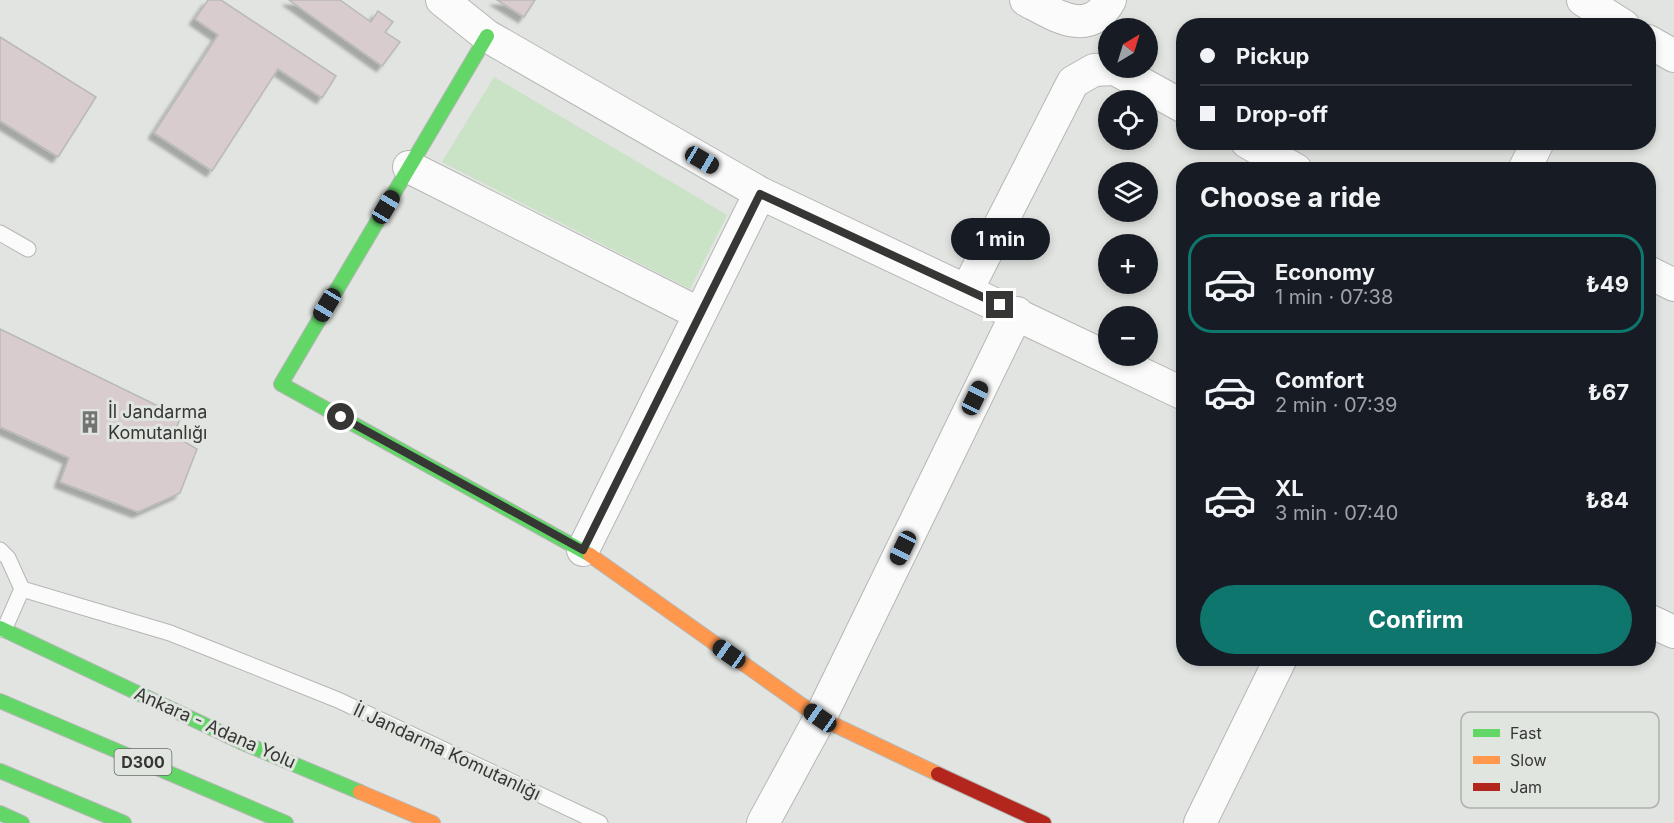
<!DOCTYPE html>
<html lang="en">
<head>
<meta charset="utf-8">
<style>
	:root { --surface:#171b24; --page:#20242c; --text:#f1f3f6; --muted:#9ea1a6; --line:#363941; --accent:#0f766e }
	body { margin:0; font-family:Inter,sans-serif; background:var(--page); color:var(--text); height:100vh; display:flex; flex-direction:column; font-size:22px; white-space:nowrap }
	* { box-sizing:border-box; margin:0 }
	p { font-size:20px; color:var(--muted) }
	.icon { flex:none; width:33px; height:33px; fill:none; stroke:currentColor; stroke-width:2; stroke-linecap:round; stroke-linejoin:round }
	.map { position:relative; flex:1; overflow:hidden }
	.side { position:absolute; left:1176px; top:162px; width:480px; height:504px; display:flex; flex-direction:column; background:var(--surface); border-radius:24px; box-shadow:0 3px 9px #0003 }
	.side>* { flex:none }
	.guide { position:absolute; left:1176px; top:18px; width:480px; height:132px; border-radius:24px; box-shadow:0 3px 9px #0003; display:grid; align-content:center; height:132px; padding:0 24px; background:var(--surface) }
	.needle { width:39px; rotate:38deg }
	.tools { position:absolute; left:1098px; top:18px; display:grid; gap:12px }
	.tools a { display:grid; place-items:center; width:60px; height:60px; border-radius:50%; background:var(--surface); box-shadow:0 3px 9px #0003; font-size:30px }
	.end { position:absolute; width:27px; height:27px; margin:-14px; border:8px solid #363735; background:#fff; box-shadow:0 0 0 3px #fff }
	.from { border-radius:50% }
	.bubble { position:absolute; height:42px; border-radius:21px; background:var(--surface); box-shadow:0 3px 9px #0003; font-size:20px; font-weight:700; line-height:42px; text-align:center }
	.car { position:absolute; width:18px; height:36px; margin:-18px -9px; border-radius:8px; box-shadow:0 0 4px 2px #0007; background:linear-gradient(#222 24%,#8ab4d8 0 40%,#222 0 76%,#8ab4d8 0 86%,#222 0) }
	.guide b { display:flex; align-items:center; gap:21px; height:57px; font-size:22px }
	.guide b+b { border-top:2px solid var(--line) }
	.guide i { width:15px; height:15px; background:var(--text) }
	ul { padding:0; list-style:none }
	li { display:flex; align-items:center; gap:18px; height:99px; margin:0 12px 9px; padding:0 12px; border:3px solid transparent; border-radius:24px }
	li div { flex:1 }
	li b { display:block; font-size:22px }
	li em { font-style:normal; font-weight:700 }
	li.active { border-color:var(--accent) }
	li>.icon { width:54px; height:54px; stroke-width:1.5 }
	h2 { padding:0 24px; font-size:27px; line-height:72px }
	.cta { display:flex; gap:12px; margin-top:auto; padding:12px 24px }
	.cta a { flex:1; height:69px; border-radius:36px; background:var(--accent); color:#fff; font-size:24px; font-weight:700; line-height:69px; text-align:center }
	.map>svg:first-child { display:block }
	.green { fill:#cae2c5 }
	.building { fill:#d9cccf; stroke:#b9b9b7; stroke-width:1.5; filter:url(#shadow) }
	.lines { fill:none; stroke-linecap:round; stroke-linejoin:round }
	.lane-casing { stroke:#b6b7b5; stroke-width:17 }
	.street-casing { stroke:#b6b7b5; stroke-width:34 }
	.fast-casing { stroke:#b6b7b5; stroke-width:16 }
	.slow-casing { stroke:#b6b7b5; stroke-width:16 }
	.jam-casing { stroke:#b6b7b5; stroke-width:16 }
	.lane { stroke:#fafbfa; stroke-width:15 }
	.street { stroke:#fafbfa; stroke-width:32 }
	.fast { stroke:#63d668; stroke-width:14 }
	.slow { stroke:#ff974d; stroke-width:14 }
	.jam { stroke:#b3261e; stroke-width:14 }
	.route { stroke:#363735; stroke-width:8 }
	.labels { text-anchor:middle; stroke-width:6; stroke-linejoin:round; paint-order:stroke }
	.shield { fill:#e0e5df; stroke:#696b68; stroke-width:1.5 }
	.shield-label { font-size:16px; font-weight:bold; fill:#363735 }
	.poi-label { font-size:18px; fill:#363735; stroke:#e0e5df; text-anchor:start }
	.street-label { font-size:18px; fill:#363735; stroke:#e0e5df }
	.key { fill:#e0e5df; stroke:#adb1ac; stroke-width:1.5 }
	.key-label { font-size:16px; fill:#363735 }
</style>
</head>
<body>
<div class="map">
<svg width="1674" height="823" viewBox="0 0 1674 823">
	<defs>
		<filter id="shadow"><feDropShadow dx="-5.5" dy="5.5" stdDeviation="1.5" flood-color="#0004"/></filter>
	</defs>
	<rect width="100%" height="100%" fill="#e1e4e0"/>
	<path class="green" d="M494,77L727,215L690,289L442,162Z"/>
	<path class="building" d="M208,0H221L336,76L322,98L278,69L212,171L154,133L218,35L195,19Z
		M289,0H340L371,22L378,11L393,22L385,32L400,42L382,66Z
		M497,0H535L524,17Z
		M0,37L96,97L58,157L0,121Z
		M0,329L181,417L173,435L197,449L180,493L138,512L60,482L69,458L0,427Z"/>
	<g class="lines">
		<g class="lane-casing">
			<path id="lane" d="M0,233L28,249
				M0,550L8,558L22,589L4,630
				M22,589L170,633L218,652L338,700L600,823"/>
		</g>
		<g class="street-casing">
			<path id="street" d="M442,0L487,36L760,193
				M1026,0C1055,15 1089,39 1110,0
				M1583,0L1624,26
				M1648,41L1674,56
				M1247,142L1296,170
				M409,167L700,314
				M1524,170L1538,142
				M1648,272L1674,285
				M967,290L1073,82L1094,70L1115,69L1184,107
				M583,550L760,193L1184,394
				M1648,620L1674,632
				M763,823L820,718L1017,313
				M1200,823L1281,658"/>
		</g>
		<g class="fast-casing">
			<path id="fast" d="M487,36L281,384L590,555
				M0,628L241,742L360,792
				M0,701L286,823
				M0,771L124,823
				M0,813L22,823"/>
		</g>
		<g class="slow-casing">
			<path id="slow" d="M590,555L820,718L938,774
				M360,792L433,823"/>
		</g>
		<g class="jam-casing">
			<path id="jam" d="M938,774L1044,823"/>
		</g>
		<use href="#lane" class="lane"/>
		<use href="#street" class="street"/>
		<use href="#fast" class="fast"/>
		<use href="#slow" class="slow"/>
		<use href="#jam" class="jam"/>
	</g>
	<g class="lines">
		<path class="route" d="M341,417L583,550L760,194L1000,305"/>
	</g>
	<defs>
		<g id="building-bare" transform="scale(1.8)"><path d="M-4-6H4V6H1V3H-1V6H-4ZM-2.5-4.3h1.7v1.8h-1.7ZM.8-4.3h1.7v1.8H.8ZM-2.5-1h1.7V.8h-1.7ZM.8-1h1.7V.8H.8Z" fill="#727471" stroke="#e0e5df" stroke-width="2.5" paint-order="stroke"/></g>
	</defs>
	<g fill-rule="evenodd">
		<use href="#building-bare" x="90" y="422"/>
	</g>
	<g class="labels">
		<rect class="shield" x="114.5" y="749" width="57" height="26" rx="4.5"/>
		<g class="shield-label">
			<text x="143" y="768">D300</text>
		</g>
		<g class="poi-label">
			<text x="108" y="418">İl Jandarma<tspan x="108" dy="21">Komutanlığı</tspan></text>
		</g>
		<g class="street-label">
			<text transform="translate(215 728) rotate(24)" y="6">Ankara - Adana Yolu</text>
			<text transform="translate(447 752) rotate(25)" y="6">İl Jandarma Komutanlığı</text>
		</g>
	</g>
	<rect x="1461" y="712" width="198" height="96" rx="9" class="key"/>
	<rect x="1473" y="729" width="27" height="8" fill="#63d668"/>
	<rect x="1473" y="756" width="27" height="8" fill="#ff974d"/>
	<rect x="1473" y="783" width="27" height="8" fill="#b3261e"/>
	<g class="key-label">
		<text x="1510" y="739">Fast</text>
		<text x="1510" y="766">Slow</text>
		<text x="1510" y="793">Jam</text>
	</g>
</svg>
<div class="tools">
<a><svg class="needle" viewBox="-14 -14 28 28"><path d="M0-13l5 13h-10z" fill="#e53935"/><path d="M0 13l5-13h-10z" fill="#9ea1a6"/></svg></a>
<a><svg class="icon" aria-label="locate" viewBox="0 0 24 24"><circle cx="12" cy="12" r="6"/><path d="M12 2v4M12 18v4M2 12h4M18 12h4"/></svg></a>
<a><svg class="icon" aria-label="layers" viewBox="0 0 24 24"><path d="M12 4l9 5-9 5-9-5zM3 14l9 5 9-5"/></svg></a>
<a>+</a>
<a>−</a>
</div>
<i class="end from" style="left:341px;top:417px"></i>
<i class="end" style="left:1000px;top:305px"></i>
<div class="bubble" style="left:951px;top:218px;width:99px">1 min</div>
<i class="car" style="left:702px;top:160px;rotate:120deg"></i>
<i class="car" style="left:386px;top:207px;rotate:31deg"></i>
<i class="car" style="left:327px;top:305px;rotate:211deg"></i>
<i class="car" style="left:975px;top:398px;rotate:26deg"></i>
<i class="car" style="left:903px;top:548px;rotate:206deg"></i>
<i class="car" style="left:729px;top:654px;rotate:305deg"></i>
<i class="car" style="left:820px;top:718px;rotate:305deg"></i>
<div class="guide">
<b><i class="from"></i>Pickup</b>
<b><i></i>Drop-off</b>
</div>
<section class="side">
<h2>Choose a ride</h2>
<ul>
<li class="active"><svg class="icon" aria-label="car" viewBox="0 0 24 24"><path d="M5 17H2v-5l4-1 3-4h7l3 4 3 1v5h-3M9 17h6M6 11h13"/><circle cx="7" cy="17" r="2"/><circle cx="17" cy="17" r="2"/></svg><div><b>Economy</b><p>1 min · 07:38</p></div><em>₺49</em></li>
<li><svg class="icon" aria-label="car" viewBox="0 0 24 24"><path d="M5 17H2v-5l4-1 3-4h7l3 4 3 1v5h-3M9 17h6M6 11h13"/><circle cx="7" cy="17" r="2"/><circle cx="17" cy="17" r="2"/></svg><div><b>Comfort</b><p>2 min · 07:39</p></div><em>₺67</em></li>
<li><svg class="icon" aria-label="car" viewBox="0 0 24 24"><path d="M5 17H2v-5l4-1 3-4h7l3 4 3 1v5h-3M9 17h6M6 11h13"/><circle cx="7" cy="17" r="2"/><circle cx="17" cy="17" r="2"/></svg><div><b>XL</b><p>3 min · 07:40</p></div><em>₺84</em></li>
</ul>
<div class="cta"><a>Confirm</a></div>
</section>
</div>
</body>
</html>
